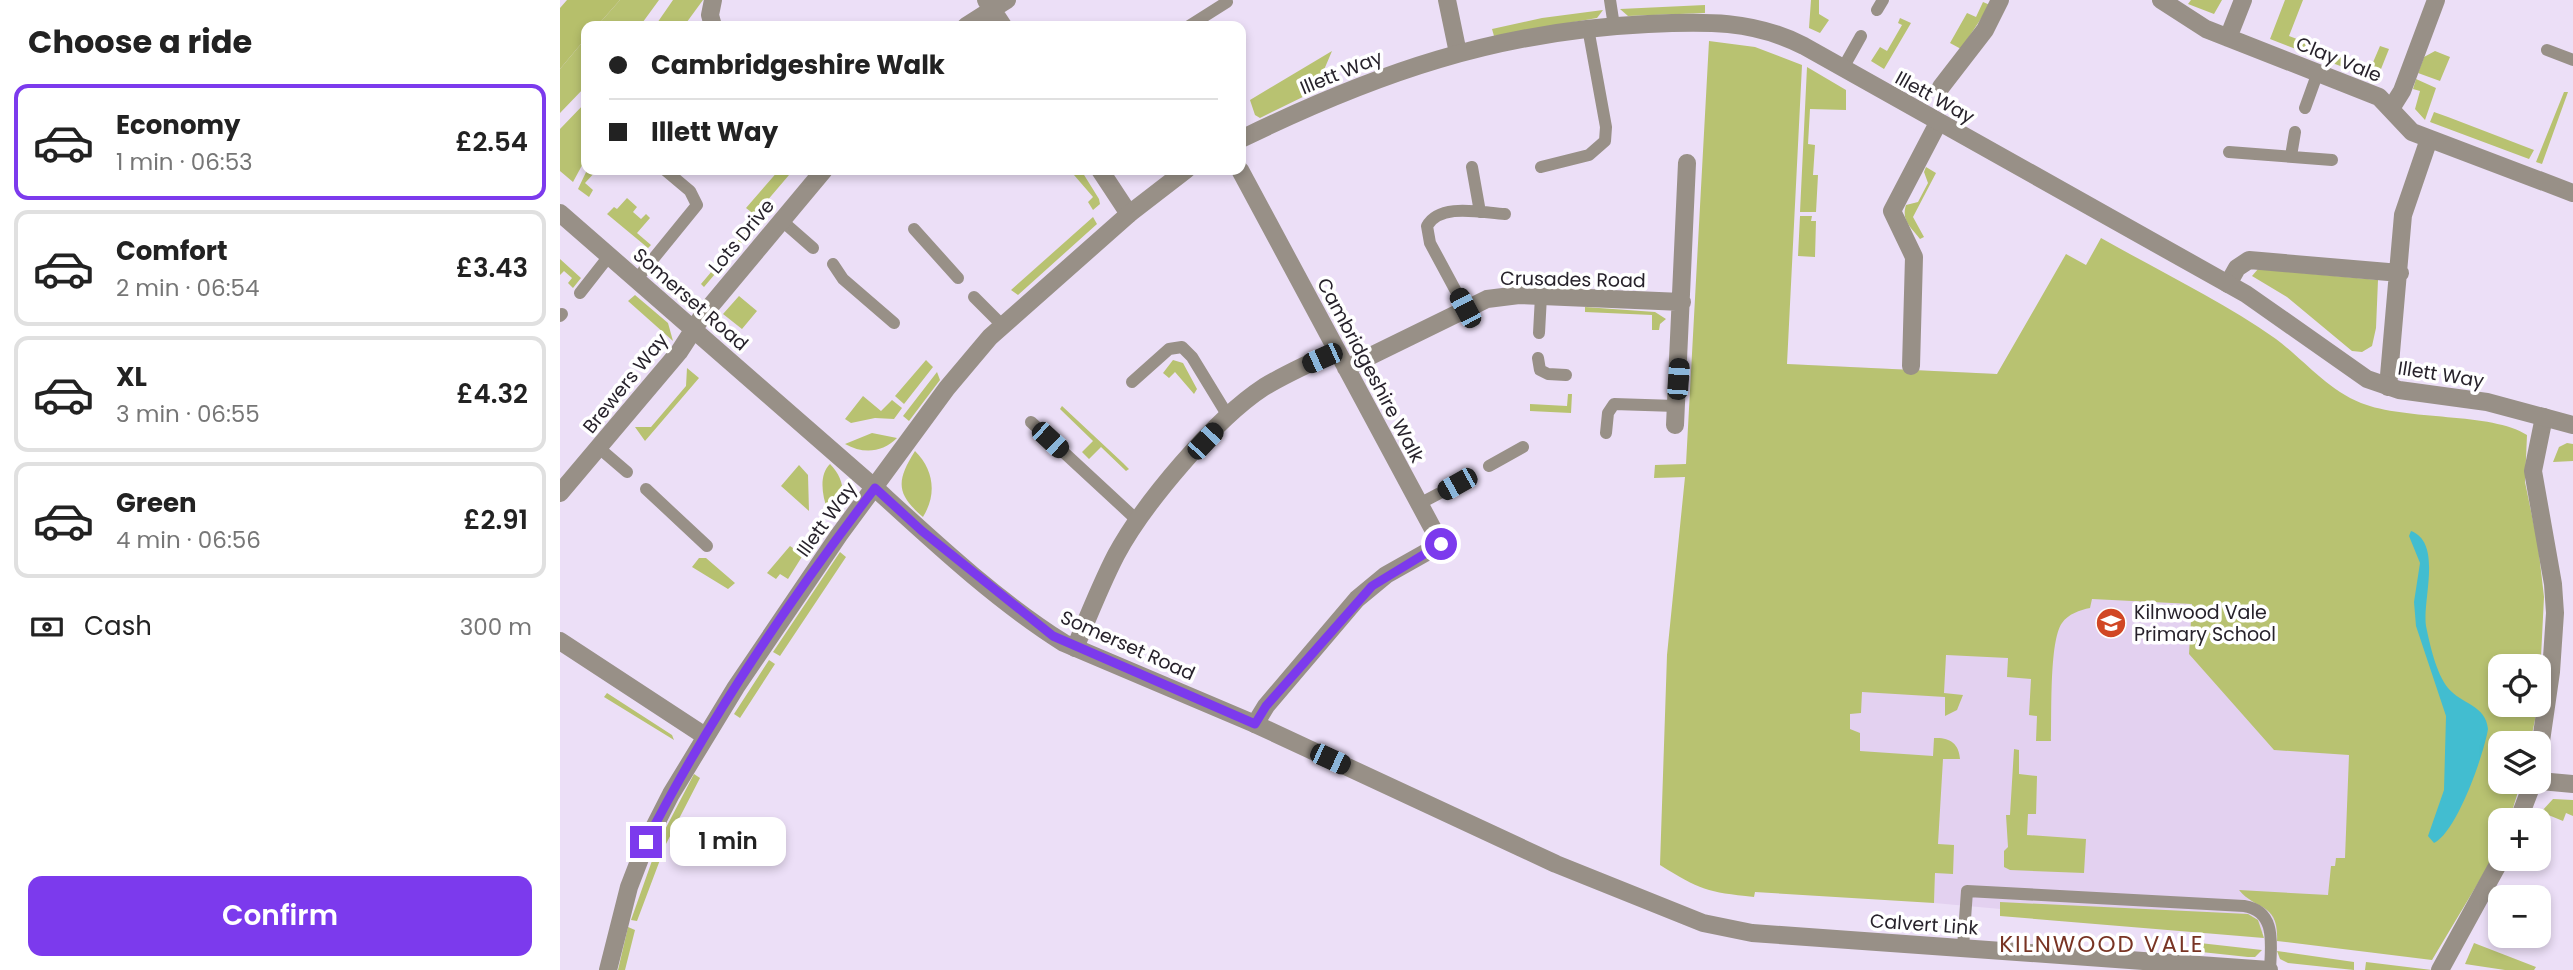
<!DOCTYPE html>
<html lang="en">
<head>
<meta charset="utf-8">
<style>
	:root { --surface:#fff; --page:#f2f2f2; --text:#222; --muted:#767676; --line:#e0e0e0; --accent:#7c3aed }
	body { margin:0; font-family:Poppins,sans-serif; background:var(--page); color:var(--text); height:100vh; display:flex; flex-direction:column; font-size:26px; white-space:nowrap }
	* { box-sizing:border-box; margin:0 }
	p { font-size:23px; color:var(--muted) }
	.icon { flex:none; width:38px; height:38px; fill:none; stroke:currentColor; stroke-width:2; stroke-linecap:round; stroke-linejoin:round }
	.map { position:relative; flex:1; overflow:hidden }
	.drawer { display:flex; flex-direction:column; background:var(--surface); width:560px }
	.drawer>* { flex:none }
	.hud { position:absolute; left:21px; top:21px; width:665px; height:154px; border-radius:14px; box-shadow:0 4px 10px #0003; display:grid; align-content:center; height:154px; padding:0 28px; background:var(--surface) }
	.controls { position:absolute; left:1928px; top:654px; display:grid; gap:14px }
	.controls a { display:grid; place-items:center; width:63px; height:63px; border-radius:14px; background:var(--surface); box-shadow:0 4px 10px #0003; font-size:35px }
	.end { position:absolute; width:32px; height:32px; margin:-16px; border:9px solid #7c3aed; background:#fff; box-shadow:0 0 0 4px #fff }
	.from { border-radius:50% }
	.bubble { position:absolute; height:49px; border-radius:14px; background:var(--surface); box-shadow:0 4px 10px #0003; font-size:23px; font-weight:600; line-height:49px; text-align:center }
	.car { position:absolute; width:21px; height:42px; margin:-21px -10px; border-radius:9px; box-shadow:0 0 5px 2px #0007; background:linear-gradient(#222 24%,#8ab4d8 0 40%,#222 0 76%,#8ab4d8 0 86%,#222 0) }
	.hud b { display:flex; align-items:center; gap:24px; height:66px; font-size:26px }
	.hud b+b { border-top:2px solid var(--line) }
	.hud i { width:18px; height:18px; background:var(--text) }
	ul { padding:0; list-style:none }
	li { display:flex; align-items:center; gap:21px; height:116px; margin:0 14px 10px; padding:0 14px; border:4px solid var(--line); border-radius:14px }
	li div { flex:1 }
	li b { display:block; font-size:26px }
	li em { font-style:normal; font-weight:600 }
	li.on { border-color:var(--accent) }
	li>.icon { width:63px; height:63px; stroke-width:1.5 }
	h2 { padding:0 28px; font-size:32px; line-height:84px }
	.pay { display:flex; align-items:center; gap:18px; height:77px; padding:0 28px; font-size:26px }
	.pay p { margin-inline-start:auto }
	.primary-button { display:flex; gap:14px; margin-top:auto; padding:14px 28px }
	.primary-button a { flex:1; height:80px; border-radius:14px; background:var(--accent); color:#fff; font-size:28px; font-weight:600; line-height:80px; text-align:center }
	main { display:flex; flex:1; min-height:0 }
	.map>svg:first-child { display:block }
	.built { fill:#e3d1f0 }
	.green { fill:#b8c271 }
	.forest { fill:#b6bf6b }
	.water { fill:#42bdd0 }
	.lines { fill:none; stroke-linecap:round; stroke-linejoin:round }
	.service { stroke:#989087; stroke-width:12 }
	.minor { stroke:#989087; stroke-width:18 }
	.tertiary { stroke:#989087; stroke-width:18 }
	.route { stroke:#7c3aed; stroke-width:9 }
	.labels { text-anchor:middle; stroke-width:7; stroke-linejoin:round; paint-order:stroke }
	.street-label { font-size:19px; fill:#27222b; stroke:#fff }
	.poi-label { font-size:19px; fill:#27222b; stroke:#fff; text-anchor:start }
	.quarter-label { font-size:23px; letter-spacing:2px; fill:#793424; stroke:#fff }
</style>
</head>
<body>
<main>
<section class="drawer">
<h2>Choose a ride</h2>
<ul>
<li class="on"><svg class="icon" aria-label="car" viewBox="0 0 24 24"><path d="M5 17H2v-5l4-1 3-4h7l3 4 3 1v5h-3M9 17h6M6 11h13"/><circle cx="7" cy="17" r="2"/><circle cx="17" cy="17" r="2"/></svg><div><b>Economy</b><p>1 min · 06:53</p></div><em>£2.54</em></li>
<li><svg class="icon" aria-label="car" viewBox="0 0 24 24"><path d="M5 17H2v-5l4-1 3-4h7l3 4 3 1v5h-3M9 17h6M6 11h13"/><circle cx="7" cy="17" r="2"/><circle cx="17" cy="17" r="2"/></svg><div><b>Comfort</b><p>2 min · 06:54</p></div><em>£3.43</em></li>
<li><svg class="icon" aria-label="car" viewBox="0 0 24 24"><path d="M5 17H2v-5l4-1 3-4h7l3 4 3 1v5h-3M9 17h6M6 11h13"/><circle cx="7" cy="17" r="2"/><circle cx="17" cy="17" r="2"/></svg><div><b>XL</b><p>3 min · 06:55</p></div><em>£4.32</em></li>
<li><svg class="icon" aria-label="car" viewBox="0 0 24 24"><path d="M5 17H2v-5l4-1 3-4h7l3 4 3 1v5h-3M9 17h6M6 11h13"/><circle cx="7" cy="17" r="2"/><circle cx="17" cy="17" r="2"/></svg><div><b>Green</b><p>4 min · 06:56</p></div><em>£2.91</em></li>
</ul>
<div class="pay"><svg class="icon" aria-label="cash" viewBox="0 0 24 24"><path d="M3 7h18v10H3z"/><circle cx="12" cy="12" r="2"/></svg>Cash<p>300 m</p></div>
<div class="primary-button"><a>Confirm</a></div>
</section>
<div class="map">
<svg width="2013" height="970" viewBox="0 0 2013 970">
	<rect width="100%" height="100%" fill="#ecdff7"/>
	<path class="built" d="M1477,306L1941,667V821L1736,936L1374,903L1378,780L1202,741L1227,364L1437,374Z"/>
	<path class="green" d="M60,0H99L80,26H37Z
		M113,0H143L124,26H95Z
		M1251,0H1259V14L1269,20L1260,33L1249,28Z
		M1631,0H1662L1654,14L1628,4Z
		M1725,0H1743L1729,36L1811,67L1820,46L1829,49L1819,74L1809,77L1710,39Z
		M1423,2L1430,5L1401,49L1390,43L1407,13L1416,17Z
		M1145,5V13L1068,16L1060,9Z
		M1043,10L1037,18L934,36L932,29L982,18Z
		M1340,18L1351,23L1324,69L1311,61L1320,47L1327,51L1342,25L1338,23Z
		M26,38V86L0,113V69Z
		M1149,41L1195,47L1242,65L1227,364L1437,374L1506,254L1526,265L1541,238C1599,271 1662,301 1716,339C1745,361 1767,389 1801,403C1846,421 1932,412 1967,435L1965,482L1978,545L1984,597L1979,697V667H1941V705H1978L1970,744H1941V782H1961L1949,821H1941V841L1936,853L1872,960L1717,941C1719,902 1696,911 1679,890L1768,895L1771,866H1775L1776,858H1785L1789,755L1714,750L1629,654L1632,604L1532,599L1530,608C1520,610 1508,614 1502,623C1489,641 1492,716 1491,741H1476L1477,716L1469,715L1471,679L1447,677L1448,658L1386,655L1384,693L1403,695L1397,710L1385,716V697L1302,692L1301,713L1290,714V729L1300,733V751L1373,756L1374,738C1389,737 1399,743 1400,759H1383L1378,844L1394,845L1393,874L1375,873L1374,903L1195,892L1194,897C1147,892 1140,890 1100,865L1107,655L1125,477L1094,478L1095,465L1126,464Z
		M772,51L755,91L700,118L695,115L690,100Z
		M1875,51L1890,57L1880,81L1858,73L1864,57Z
		M1247,67L1286,90V110L1250,109L1248,144L1255,145L1253,175H1258L1256,212H1240Z
		M1856,79L1876,88L1865,120L1855,109L1860,91L1853,89Z
		M2004,92H2008L1982,164L1976,162Z
		M26,102V158L13,182L0,171V129Z
		M1874,112L1888,117L1974,150L1969,159L1870,122Z
		M1366,167L1376,173L1353,217L1364,237L1360,239C1351,227 1341,221 1346,205L1358,202L1368,183L1364,172Z
		M27,170H37L25,183L33,190L29,197L18,189Z
		M219,170L229,175L195,215L186,208Z
		M521,170L539,199L540,204L533,210L528,202L533,197L514,175Z
		M67,198L77,207L73,212L81,219L86,214L90,218L77,233L91,245L88,248L47,214L54,207L57,209Z
		M1240,216H1252L1251,221H1256L1255,257L1238,256Z
		M533,217L537,224L458,295L451,290Z
		M185,232L188,235L144,287L141,284Z
		M0,259L21,278L13,288L8,283L12,278L4,271L0,275Z
		M101,269L137,301L119,300L97,282Z
		M1698,269L1818,280L1816,328L1812,346L1802,352L1792,351L1727,297L1692,276Z
		M75,295L108,323L113,341L68,301Z
		M179,296L197,311L182,329L163,314Z
		M1025,307L1095,312L1106,319L1100,324L1099,330H1092V315L1025,312Z
		M366,360L373,367L344,404L335,396Z
		M613,360L623,363L637,389L634,394L615,372L609,378L603,373Z
		M127,368L139,378L85,441L75,427H91L126,386Z
		M377,372L380,380L349,421L343,416Z
		M1008,394H1012L1011,413L970,411V404L1007,406Z
		M303,396L321,411L332,400L342,408L334,419L315,418L291,423L285,419Z
		M502,406L563,463L569,469L566,471L541,447L529,459L522,452L533,441L500,409Z
		M312,433L337,438C322,453 303,454 285,444Z
		M2007,443L2013,444V461L1993,462L1999,447Z
		M355,451C374,470 377,494 363,517C336,494 336,481 355,451Z
		M270,464C287,481 286,502 274,522C264,508 256,477 270,464Z
		M239,465L248,475L249,511L221,486Z
		M230,546L243,555L228,579L220,574L216,579L207,573Z
		M280,552L286,557L220,656L213,652Z
		M139,558H146L175,583L168,589L132,567Z
		M209,660L215,664L180,718L174,714Z
		M47,693L112,735L114,740L44,697Z
		M1454,749L1459,750V774L1477,776L1476,814H1468L1467,835L1526,839L1524,873L1450,870L1444,867V851L1448,847L1446,815H1450Z
		M134,774L140,778L106,844L77,921L71,920L99,841Z
		M1993,799L2013,800V816L2006,813L2003,821L1981,812Z
		M1440,902L1688,914L1698,920L1704,938L1440,916Z
		M68,927L75,930L65,970H58Z
		M1631,942L1702,950L1695,957H1688L1632,951Z
		M1914,943L1976,967L1974,970H1945L1905,964Z
		M1717,951L1794,962V970L1728,963L1720,959Z
		M1806,962L1872,970H1805Z"/>
	<path class="forest" d="M7,0H60L37,26H26V38L0,69V8Z"/>
	<path class="water" d="M1851,531C1883,543 1862,600 1866,626C1870,645 1876,673 1888,688C1901,704 1926,705 1928,729C1924,754 1897,832 1874,843L1868,836L1884,790L1886,716L1856,626L1854,602L1860,563L1849,536Z"/>
	<g class="lines">
		<path class="service" d="M1050,0L1054,26
			M1317,10L1323,0
			M629,26L667,2
			M1987,50L2013,60
			M1283,68L1301,36
			M1745,108L1758,72
			M1669,152L1772,160
			M1731,156L1735,132
			M912,167L920,212
			M981,167L1029,155L1045,141L1046,127L1028,28
			M221,220L253,248
			M354,229L398,278
			M273,264L283,279L334,323
			M76,280L137,205L130,191L105,170
			M20,293L49,256
			M414,297L442,325
			M905,308L870,243L867,226C880,202 923,213 945,214
			M0,316L2,314
			M979,333L981,296
			M978,358L980,370L988,374L1006,375
			M572,382L609,349L622,347L632,357L668,416
			M471,422L578,521
			M1046,433L1048,413L1054,404L1116,406
			M39,448L67,472
			M929,466L963,447
			M86,489L147,546
			M859,504L897,484
			M1403,947L1407,891L1684,906C1717,911 1711,945 1710,970"/>
		<path class="minor" d="M426,0L443,26
			M887,0L898,53
			M1601,0L1646,29L1819,97L1852,132L2013,193
			M153,26L150,15L153,0
			M406,26L447,0
			M1668,38L1683,0
			M1381,87L1425,30L1440,0
			M1832,107L1842,91L1876,0
			M540,170L569,214
			M680,170L881,544L826,575L797,599L706,706L695,724
			M0,213L315,488
			M1668,284L1677,268L1689,260L1840,273
			M1351,366L1354,257L1332,211L1378,123
			M786,368L927,299L959,295L1122,302
			M1828,387L1843,215L1869,139
			M1115,425L1127,163
			M0,493L119,352L143,315L264,170
			M0,641L145,736
			M515,648C528,617 541,584 556,555C584,503 655,419 704,387C727,373 752,362 776,351
			M1979,755L1991,672L1995,613L1993,584L1973,471L1984,417
			M1979,781L2013,784
			M1958,821L1973,782
			M1880,970L1941,859"/>
		<path class="tertiary" d="M681,139C816,73 937,31 1088,24C1144,21 1194,20 1244,46L1686,294L1807,379L1839,390L1927,402L2013,425
			M315,488C373,541 437,601 504,643L695,724L996,864L1143,923L1192,933L1709,970
			M48,970L69,887L86,843L111,794L176,687L279,535L387,388L430,337L569,214L626,170"/>
	</g>
	<g class="lines">
		<path class="route" d="M86,842C149,718 230,599 315,488L362,531L493,636L695,724L706,706L812,586L881,544"/>
	</g>
	<defs>
		<g id="school-disc" transform="scale(1.575)"><circle r="9.5" fill="#d14724" stroke="#fff"/><path d="M0-5L7-2L0 1L-7-2ZM-4 1L0 2.5L4 1V4Q0 6-4 4Z" fill="#fff"/></g>
	</defs>
	<g fill-rule="evenodd">
		<use href="#school-disc" x="1551" y="623"/>
	</g>
	<g class="labels">
		<g class="street-label">
			<text transform="translate(1779 59) rotate(22)" y="7">Clay Vale</text>
			<text transform="translate(781 72) rotate(-22)" y="7">Illett Way</text>
			<text transform="translate(1375 97) rotate(29)" y="7">Illett Way</text>
			<text transform="translate(181 236) rotate(-50)" y="7">Lots Drive</text>
			<text transform="translate(1013 279) rotate(1)" y="7">Crusades Road</text>
			<text transform="translate(131 299) rotate(41)" y="7">Somerset Road</text>
			<text transform="translate(811 370) rotate(62)" y="7">Cambridgeshire Walk</text>
			<text transform="translate(1881 374) rotate(9)" y="7">Illett Way</text>
			<text transform="translate(65 383) rotate(-51)" y="7">Brewers Way</text>
			<text transform="translate(266 519) rotate(-54)" y="7">Illett Way</text>
			<text transform="translate(568 645) rotate(24)" y="7">Somerset Road</text>
			<text transform="translate(1364 924) rotate(4)" y="7">Calvert Link</text>
		</g>
		<g class="poi-label">
			<text x="1574" y="619">Kilnwood Vale<tspan x="1574" dy="22">Primary School</tspan></text>
		</g>
		<g class="quarter-label">
			<text x="1542" y="952">KILNWOOD VALE</text>
		</g>
	</g>
</svg>
<div class="controls">
<a><svg class="icon" aria-label="locate" viewBox="0 0 24 24"><circle cx="12" cy="12" r="6"/><path d="M12 2v4M12 18v4M2 12h4M18 12h4"/></svg></a>
<a><svg class="icon" aria-label="layers" viewBox="0 0 24 24"><path d="M12 4l9 5-9 5-9-5zM3 14l9 5 9-5"/></svg></a>
<a>+</a>
<a>−</a>
</div>
<i class="end from" style="left:881px;top:544px"></i>
<i class="end" style="left:86px;top:842px"></i>
<div class="bubble" style="left:110px;top:817px;width:116px">1 min</div>
<i class="car" style="left:905px;top:308px;rotate:332deg"></i>
<i class="car" style="left:762px;top:358px;rotate:246deg"></i>
<i class="car" style="left:1118px;top:379px;rotate:4deg"></i>
<i class="car" style="left:490px;top:440px;rotate:133deg"></i>
<i class="car" style="left:645px;top:441px;rotate:43deg"></i>
<i class="car" style="left:897px;top:484px;rotate:241deg"></i>
<i class="car" style="left:770px;top:759px;rotate:115deg"></i>
<div class="hud">
<b><i class="from"></i>Cambridgeshire Walk</b>
<b><i></i>Illett Way</b>
</div>
</div>
</main>
</body>
</html>
